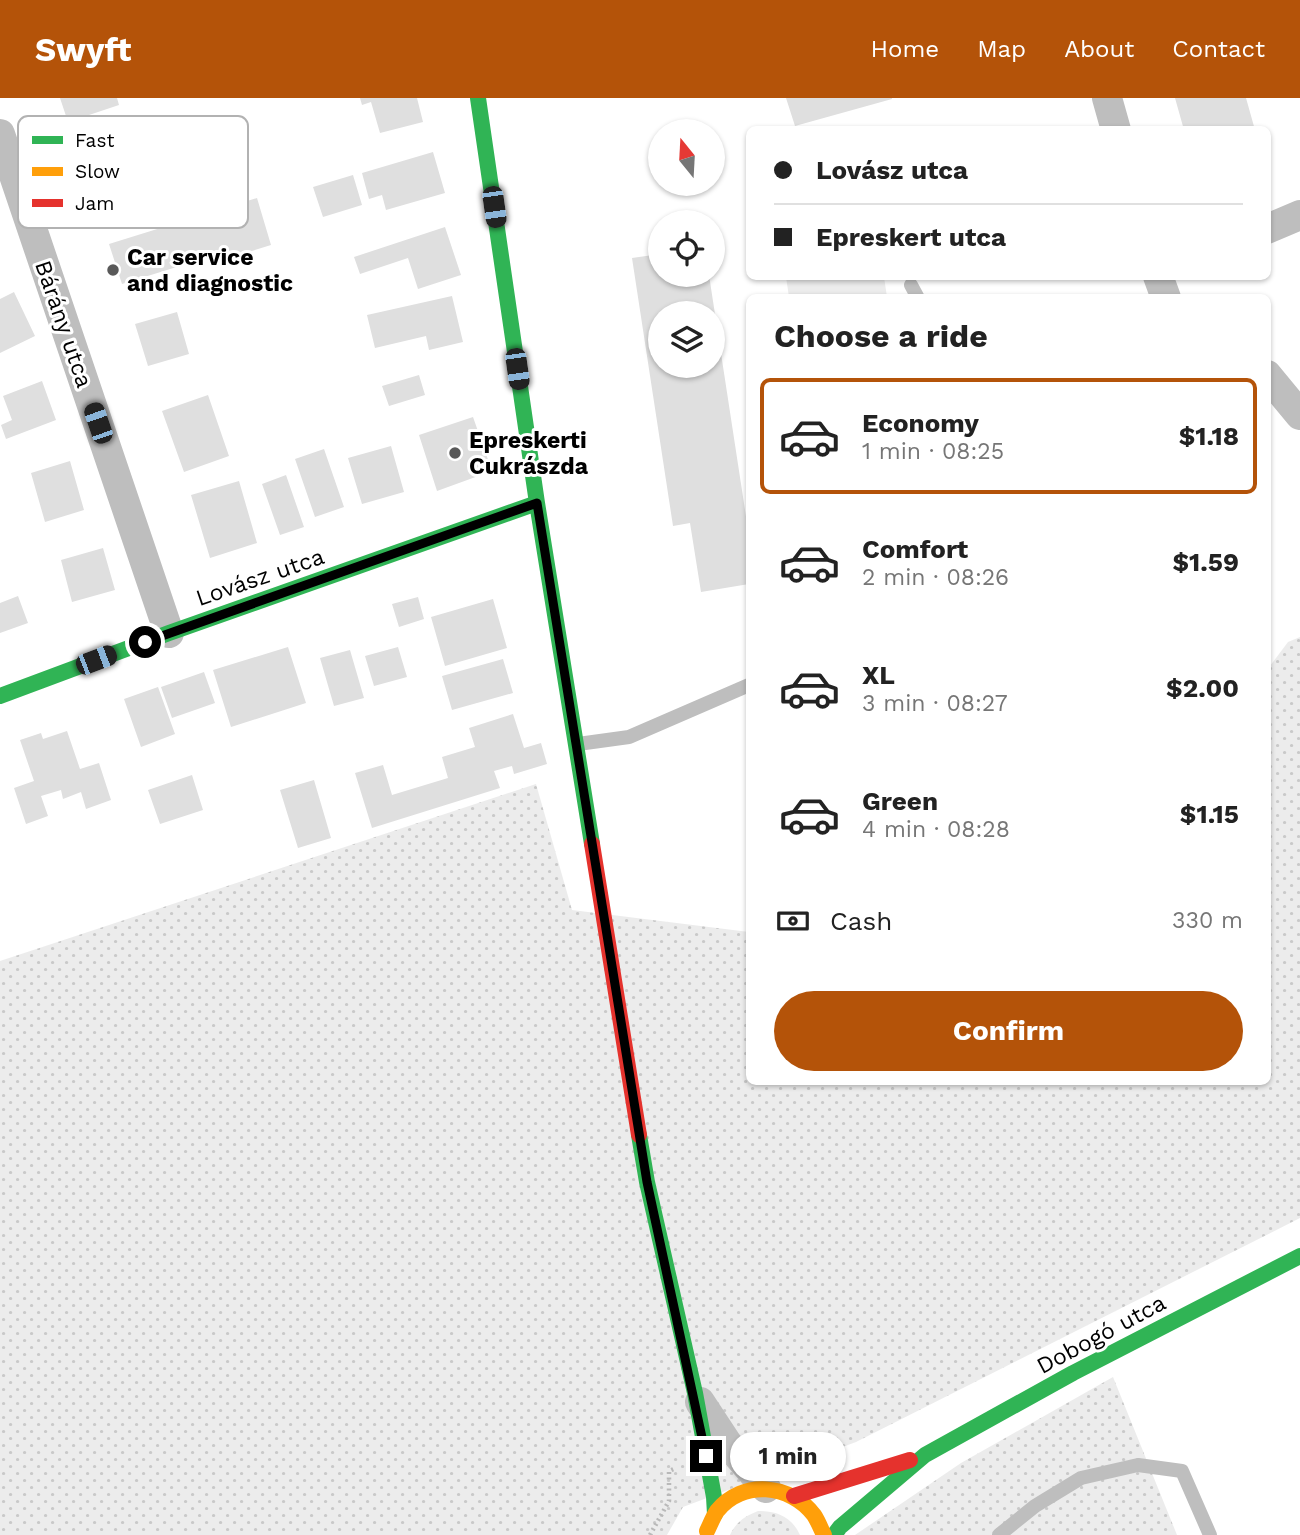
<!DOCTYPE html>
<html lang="en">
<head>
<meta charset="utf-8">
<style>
	:root { --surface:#fff; --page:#f6f6f6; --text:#222; --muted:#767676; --line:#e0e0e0; --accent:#b45309 }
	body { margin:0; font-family:"Work Sans",sans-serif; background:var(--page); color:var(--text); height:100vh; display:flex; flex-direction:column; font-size:26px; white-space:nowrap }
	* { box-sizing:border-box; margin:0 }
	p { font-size:23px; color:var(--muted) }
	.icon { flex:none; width:38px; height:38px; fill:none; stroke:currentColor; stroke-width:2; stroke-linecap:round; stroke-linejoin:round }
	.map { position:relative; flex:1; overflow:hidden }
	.drawer { position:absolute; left:746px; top:196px; width:525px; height:791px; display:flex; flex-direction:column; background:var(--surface); border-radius:10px; box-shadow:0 2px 5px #0004 }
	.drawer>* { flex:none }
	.guide { position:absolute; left:746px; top:28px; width:525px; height:154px; border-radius:10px; box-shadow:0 2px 5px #0004; display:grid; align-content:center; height:154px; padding:0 28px; background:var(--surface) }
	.needle { width:46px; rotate:342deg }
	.tools { position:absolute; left:648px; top:21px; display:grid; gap:14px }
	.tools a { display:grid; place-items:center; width:77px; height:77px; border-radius:50%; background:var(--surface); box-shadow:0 2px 5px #0004; font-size:35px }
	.end { position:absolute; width:32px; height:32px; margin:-16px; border:9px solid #000; background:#fff; box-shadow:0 0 0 4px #fff }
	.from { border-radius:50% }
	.bubble { position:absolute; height:49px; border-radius:24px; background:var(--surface); box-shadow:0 2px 5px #0004; font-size:23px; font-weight:700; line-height:49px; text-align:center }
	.car { position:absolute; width:21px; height:42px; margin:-21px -10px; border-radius:9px; box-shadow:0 0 5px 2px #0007; background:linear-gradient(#222 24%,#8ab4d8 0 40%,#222 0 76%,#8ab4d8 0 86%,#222 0) }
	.guide b { display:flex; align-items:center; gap:24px; height:66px; font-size:26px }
	.guide b+b { border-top:2px solid var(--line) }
	.guide i { width:18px; height:18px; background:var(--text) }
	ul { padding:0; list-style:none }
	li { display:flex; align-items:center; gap:21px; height:116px; margin:0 14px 10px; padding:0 14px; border:4px solid transparent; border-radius:10px }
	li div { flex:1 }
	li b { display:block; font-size:26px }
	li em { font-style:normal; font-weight:700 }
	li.on { border-color:var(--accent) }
	li>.icon { width:63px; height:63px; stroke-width:1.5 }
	h2 { padding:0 28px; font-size:32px; line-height:84px }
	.pay { display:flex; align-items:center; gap:18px; height:77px; padding:0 28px; font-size:26px }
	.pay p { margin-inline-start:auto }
	.primary-button { display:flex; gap:14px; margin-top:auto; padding:14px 28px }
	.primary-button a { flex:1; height:80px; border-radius:42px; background:var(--accent); color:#fff; font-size:28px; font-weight:700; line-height:80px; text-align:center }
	header { display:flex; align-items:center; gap:42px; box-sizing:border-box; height:98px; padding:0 35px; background:var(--accent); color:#fff }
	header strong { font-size:33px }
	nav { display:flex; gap:38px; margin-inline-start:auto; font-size:24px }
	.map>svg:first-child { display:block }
	.grass { fill:url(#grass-dots) }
	.garden { fill:#ececec }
	.building { fill:#dfdfdf; fill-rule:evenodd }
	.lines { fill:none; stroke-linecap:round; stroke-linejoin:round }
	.path { stroke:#b9b9b9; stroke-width:4.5; stroke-dasharray:2 3.5; stroke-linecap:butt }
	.lane { stroke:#bebebe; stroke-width:14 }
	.street { stroke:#bebebe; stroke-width:30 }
	.fast { stroke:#30b455; stroke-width:16 }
	.slow { stroke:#ff9f0a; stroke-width:16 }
	.jam { stroke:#e5322d; stroke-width:16 }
	.route { stroke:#000; stroke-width:9 }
	.poi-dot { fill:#595959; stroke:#fff; stroke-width:2.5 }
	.labels { text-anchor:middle; stroke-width:6; stroke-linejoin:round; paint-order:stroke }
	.poi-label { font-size:23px; font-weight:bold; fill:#000; stroke:#fff; text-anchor:start }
	.street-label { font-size:23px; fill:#000; stroke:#fff }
	.key { fill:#fff; stroke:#b2b2b2; stroke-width:2 }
	.key-label { font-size:19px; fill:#000 }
</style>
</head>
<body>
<header>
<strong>Swyft</strong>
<nav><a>Home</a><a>Map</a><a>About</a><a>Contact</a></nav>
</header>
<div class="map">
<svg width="1300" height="1437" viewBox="0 0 1300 1437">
	<defs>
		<pattern id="grass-dots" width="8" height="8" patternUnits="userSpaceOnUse" patternTransform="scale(1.75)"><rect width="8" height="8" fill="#ececec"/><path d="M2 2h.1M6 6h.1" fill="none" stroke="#c9c9c9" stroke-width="1.8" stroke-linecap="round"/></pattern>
	</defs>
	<rect width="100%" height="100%" fill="#fff"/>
	<path class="grass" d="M1300,539V1120L856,1344L683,1409L667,1437H0V863L536,686L572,812L749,834V984H1267V572L1288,544Z
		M1113,1279L1177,1437H855L961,1365Z
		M758,1413C777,1413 792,1419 800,1437H730C736,1424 745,1418 758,1413Z"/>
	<path class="garden" d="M786,179H884L887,199H789Z"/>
	<path class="building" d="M60,0H117L119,7L68,24Z
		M360,0H417L423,24L380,35L371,4L362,7Z
		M786,0H892V1L795,28Z
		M1175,0H1246L1255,32H1184Z
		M433,54L445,95L386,112L382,97L369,101L362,75Z
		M353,77L362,107L323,119L313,89Z
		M257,100L271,147L229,160L228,153L122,186L109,146Z
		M445,129L461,177L418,191L408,160L360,176L354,159Z
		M660,156V177H709L749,438V486L701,494L690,425L673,428L632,160ZM660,215H712V268H660Z
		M14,194L35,238L0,255V201Z
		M452,198L463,244L429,252L426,238L375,250L367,217Z
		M177,214L189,256L148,268L135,226Z
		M419,277L425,297L389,308L382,288Z
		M42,283L56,322L6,341L1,327L12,322L3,298Z
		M208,297L229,358L184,374L162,313Z
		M473,319L492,373L437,393L419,337Z
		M391,348L404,394L362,406L348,360Z
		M324,351L344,409L315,419L295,361Z
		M70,363L84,412L45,424L31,375Z
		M286,377L304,429L280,437L262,386Z
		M239,383L257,445L210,460L191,397Z
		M103,450L115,492L72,504L61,462Z
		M18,498L28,525L0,535V505Z
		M418,499L424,521L399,529L392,506Z
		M493,501L507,550L445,568L431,519Z
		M288,549L306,605L231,629L213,572Z
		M398,549L407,579L374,588L365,558Z
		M350,552L364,600L334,608L320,560Z
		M503,561L513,595L452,612L442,578Z
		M204,574L215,605L172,620L161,589Z
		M158,589L175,636L141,649L124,601Z
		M513,616L524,650L541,645L547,666L514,676L512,668L494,673L500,690L372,730L355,675L383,667L392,697L448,680L442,659L475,649L469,630Z
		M67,633L80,671L99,665L111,702L86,711L81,694L63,701L61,692L41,698L48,718L26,726L14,690L34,683L20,642L41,635L43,641Z
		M192,677L203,712L160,726L148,692Z
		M314,682L331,740L298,750L280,692Z"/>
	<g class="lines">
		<path class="path" d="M650,1437L669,1403V1373L676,1370"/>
		<path class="lane" d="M911,187L918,200
			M578,646L629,639L749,587
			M999,1437L1035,1408L1081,1380L1138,1367L1182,1373L1210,1437"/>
		<path class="street" d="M1107,0L1116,32
			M0,36L169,535
			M1267,131L1300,117
			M1158,178L1166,200
			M1267,277L1300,317
			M700,1304L727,1345L766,1390"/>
		<path class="fast" d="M478,0L537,405L592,746
			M0,598L169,535L537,405
			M639,1037L647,1084L695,1295L714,1399L715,1416
			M834,1437L840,1429L925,1357L1073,1275L1300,1158"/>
		<path class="slow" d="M707,1433C710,1427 713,1419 717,1413C742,1381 791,1386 814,1417C818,1423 821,1431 824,1437"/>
		<path class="jam" d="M592,746L639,1037
			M794,1398L910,1362"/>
	</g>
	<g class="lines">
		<path class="route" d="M145,544L537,405L647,1084L706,1358"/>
	</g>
	<g class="poi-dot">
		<circle cx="113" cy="172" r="7"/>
		<circle cx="455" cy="355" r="7"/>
	</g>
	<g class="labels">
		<g class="poi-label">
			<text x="127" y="167">Car service<tspan x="127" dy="26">and diagnostic</tspan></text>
			<text x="469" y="350">Epreskerti<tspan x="469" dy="26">Cukrászda</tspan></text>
		</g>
		<g class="street-label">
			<text transform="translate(64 226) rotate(71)" y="8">Bárány utca</text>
			<text transform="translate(260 479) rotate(-19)" y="8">Lovász utca</text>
			<text transform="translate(1101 1236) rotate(-28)" y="8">Dobogó utca</text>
		</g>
	</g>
	<rect x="18" y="18" width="230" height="112" rx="10" class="key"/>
	<rect x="32" y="38" width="31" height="8" fill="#30b455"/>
	<rect x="32" y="69" width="31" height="9" fill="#ff9f0a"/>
	<rect x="32" y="101" width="31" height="8" fill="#e5322d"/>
	<g class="key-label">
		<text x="75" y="49">Fast</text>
		<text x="75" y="80">Slow</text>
		<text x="75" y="112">Jam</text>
	</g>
</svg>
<div class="tools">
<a><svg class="needle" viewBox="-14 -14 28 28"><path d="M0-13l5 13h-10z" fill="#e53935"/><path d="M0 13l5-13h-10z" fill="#767676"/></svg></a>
<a><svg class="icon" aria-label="locate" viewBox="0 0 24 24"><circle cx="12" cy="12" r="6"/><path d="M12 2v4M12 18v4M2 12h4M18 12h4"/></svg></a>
<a><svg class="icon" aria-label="layers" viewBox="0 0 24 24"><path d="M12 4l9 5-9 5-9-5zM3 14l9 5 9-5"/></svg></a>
</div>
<i class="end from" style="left:145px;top:544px"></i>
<i class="end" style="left:706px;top:1358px"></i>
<div class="bubble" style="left:730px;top:1334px;width:116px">1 min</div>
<i class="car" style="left:494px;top:109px;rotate:172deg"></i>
<i class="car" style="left:517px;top:271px;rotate:172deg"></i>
<i class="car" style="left:98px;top:325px;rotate:341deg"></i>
<i class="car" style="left:96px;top:562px;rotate:69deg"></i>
<div class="guide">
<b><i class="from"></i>Lovász utca</b>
<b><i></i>Epreskert utca</b>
</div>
<section class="drawer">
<h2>Choose a ride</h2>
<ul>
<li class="on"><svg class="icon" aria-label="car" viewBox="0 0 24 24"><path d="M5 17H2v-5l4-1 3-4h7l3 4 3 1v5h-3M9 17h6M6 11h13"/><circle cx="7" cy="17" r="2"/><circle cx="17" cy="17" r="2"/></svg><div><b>Economy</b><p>1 min · 08:25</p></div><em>$1.18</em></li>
<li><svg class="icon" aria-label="car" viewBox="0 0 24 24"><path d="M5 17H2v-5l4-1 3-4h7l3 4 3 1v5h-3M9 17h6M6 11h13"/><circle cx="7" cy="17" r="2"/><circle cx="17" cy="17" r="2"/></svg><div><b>Comfort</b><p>2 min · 08:26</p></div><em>$1.59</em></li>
<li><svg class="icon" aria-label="car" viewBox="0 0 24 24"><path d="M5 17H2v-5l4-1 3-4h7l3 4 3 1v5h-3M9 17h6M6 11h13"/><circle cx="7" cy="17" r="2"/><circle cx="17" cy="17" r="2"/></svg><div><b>XL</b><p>3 min · 08:27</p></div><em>$2.00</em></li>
<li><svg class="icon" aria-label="car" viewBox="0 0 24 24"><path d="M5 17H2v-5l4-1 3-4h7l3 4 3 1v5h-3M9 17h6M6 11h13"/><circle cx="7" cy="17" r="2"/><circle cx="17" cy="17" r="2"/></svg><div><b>Green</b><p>4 min · 08:28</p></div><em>$1.15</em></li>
</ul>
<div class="pay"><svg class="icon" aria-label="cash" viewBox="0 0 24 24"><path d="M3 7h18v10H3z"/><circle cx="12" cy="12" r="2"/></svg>Cash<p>330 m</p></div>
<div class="primary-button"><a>Confirm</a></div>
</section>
</div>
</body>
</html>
